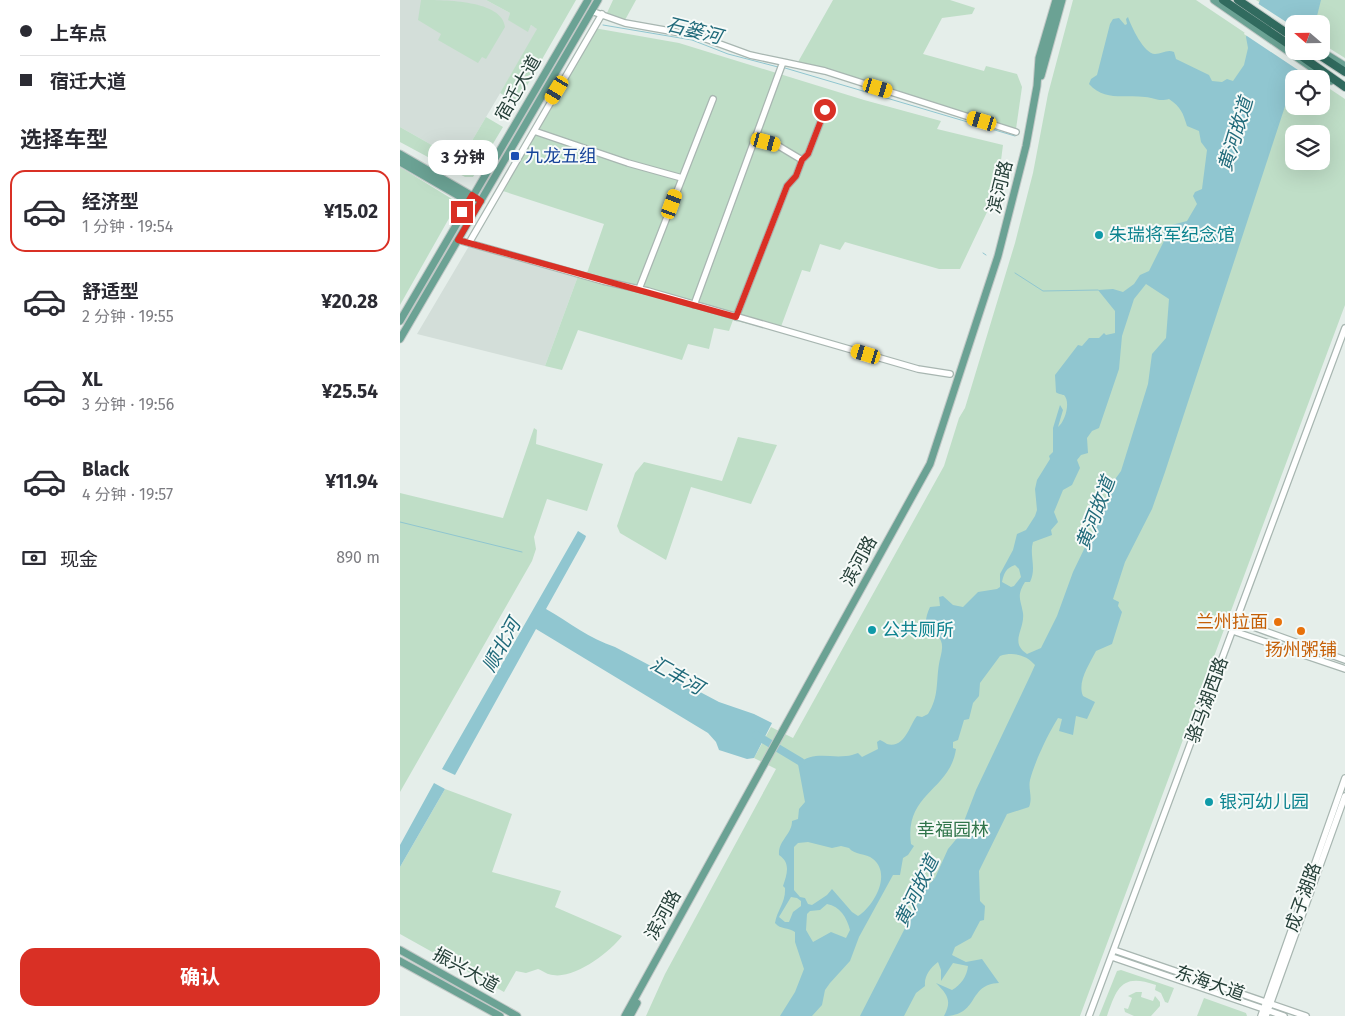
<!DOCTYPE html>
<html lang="zh">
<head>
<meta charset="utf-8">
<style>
	:root { --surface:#fff; --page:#f7f7f7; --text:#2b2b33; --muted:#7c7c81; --line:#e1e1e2; --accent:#d93025 }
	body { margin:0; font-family:"Fira Sans","Noto Sans SC",sans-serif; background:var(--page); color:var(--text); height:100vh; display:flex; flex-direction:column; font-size:19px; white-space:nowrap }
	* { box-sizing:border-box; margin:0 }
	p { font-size:16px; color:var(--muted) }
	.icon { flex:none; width:28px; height:28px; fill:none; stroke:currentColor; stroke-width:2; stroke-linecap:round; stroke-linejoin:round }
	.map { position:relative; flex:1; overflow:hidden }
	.sheet { display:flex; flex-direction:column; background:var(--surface); width:400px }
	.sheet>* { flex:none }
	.banner { display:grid; align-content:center; height:110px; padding:0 20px; background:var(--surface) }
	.needle { width:32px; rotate:290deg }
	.fabs { position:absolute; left:885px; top:15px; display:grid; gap:10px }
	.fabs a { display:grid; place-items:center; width:45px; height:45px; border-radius:10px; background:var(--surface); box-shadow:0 5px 20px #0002; font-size:25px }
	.end { position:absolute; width:22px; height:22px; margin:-11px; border:6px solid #d93025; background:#fff; box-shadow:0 0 0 2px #fff }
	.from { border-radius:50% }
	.bubble { position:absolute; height:35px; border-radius:15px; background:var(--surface); box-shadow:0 5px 20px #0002; font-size:16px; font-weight:700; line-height:35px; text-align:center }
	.car { position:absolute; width:15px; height:30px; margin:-15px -8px; border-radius:6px; box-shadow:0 0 4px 1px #0007; background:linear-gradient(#f5c518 24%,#345 0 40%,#f5c518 0 76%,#345 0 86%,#f5c518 0) }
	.banner b { display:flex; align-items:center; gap:18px; height:48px; font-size:19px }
	.banner b+b { border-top:1px solid var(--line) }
	.banner i { width:12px; height:12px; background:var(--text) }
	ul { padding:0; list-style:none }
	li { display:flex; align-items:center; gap:15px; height:82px; margin:0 10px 8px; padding:0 10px; border:2px solid transparent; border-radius:15px }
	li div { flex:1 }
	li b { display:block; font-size:19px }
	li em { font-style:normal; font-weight:700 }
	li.active { border-color:var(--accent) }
	li>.icon { width:45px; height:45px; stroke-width:1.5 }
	h2 { padding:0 20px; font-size:22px; line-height:60px }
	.pay { display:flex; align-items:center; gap:12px; height:55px; padding:0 20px; font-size:19px }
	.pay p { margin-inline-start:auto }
	.action { display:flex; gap:10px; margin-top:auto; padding:10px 20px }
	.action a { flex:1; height:58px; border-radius:15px; background:var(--accent); color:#fff; font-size:20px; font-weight:700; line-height:58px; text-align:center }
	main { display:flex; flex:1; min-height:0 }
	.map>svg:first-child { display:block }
	.built { fill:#d3ded9 }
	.green { fill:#bfdec7; fill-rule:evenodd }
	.water { fill:#90c6d0; fill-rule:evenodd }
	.pier { fill:#e5eeea }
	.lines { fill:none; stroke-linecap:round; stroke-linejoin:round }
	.stream { stroke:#90c6d0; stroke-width:1 }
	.river { stroke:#90c6d0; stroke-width:8 }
	.minor-casing { stroke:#a8b6b1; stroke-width:8 }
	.major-casing { stroke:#c2c9c7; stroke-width:9 }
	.highway-casing { stroke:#c2c9c7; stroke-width:10 }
	.minor { stroke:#fff; stroke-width:5.5 }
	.major { stroke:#6ba294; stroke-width:7 }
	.highway { stroke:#316b5f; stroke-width:8 }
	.route { stroke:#d93025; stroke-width:6 }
	.transit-dot { fill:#1a4fb4; stroke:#f6faf8; stroke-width:2 }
	.culture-dot { fill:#0f9aa8; stroke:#f6faf8; stroke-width:2 }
	.food-dot { fill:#e8710a; stroke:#f6faf8; stroke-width:2 }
	.labels { text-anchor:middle; stroke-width:4; stroke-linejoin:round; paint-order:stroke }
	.street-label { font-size:18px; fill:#253f38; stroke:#f6faf8 }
	.transit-label { font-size:18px; fill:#164399; stroke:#f6faf8; text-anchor:start }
	.culture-label { font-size:18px; fill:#0d838f; stroke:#f6faf8; text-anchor:start }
	.food-label { font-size:18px; fill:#c56008; stroke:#f6faf8; text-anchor:end }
	.park-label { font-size:18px; fill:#30754b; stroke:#f6faf8 }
	.water-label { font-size:19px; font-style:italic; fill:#206a7a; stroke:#f6faf8 }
</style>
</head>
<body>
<main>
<section class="sheet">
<div class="banner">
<b><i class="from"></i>上车点</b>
<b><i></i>宿迁大道</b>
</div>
<h2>选择车型</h2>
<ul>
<li class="active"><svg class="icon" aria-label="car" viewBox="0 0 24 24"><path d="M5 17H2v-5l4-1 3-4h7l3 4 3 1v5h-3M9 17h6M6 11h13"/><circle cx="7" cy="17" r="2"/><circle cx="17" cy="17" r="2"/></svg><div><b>经济型</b><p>1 分钟 · 19:54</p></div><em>¥15.02</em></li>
<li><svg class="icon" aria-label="car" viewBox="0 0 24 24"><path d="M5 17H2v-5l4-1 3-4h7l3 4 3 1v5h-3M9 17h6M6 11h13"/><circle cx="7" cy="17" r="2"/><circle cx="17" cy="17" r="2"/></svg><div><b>舒适型</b><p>2 分钟 · 19:55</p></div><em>¥20.28</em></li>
<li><svg class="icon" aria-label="car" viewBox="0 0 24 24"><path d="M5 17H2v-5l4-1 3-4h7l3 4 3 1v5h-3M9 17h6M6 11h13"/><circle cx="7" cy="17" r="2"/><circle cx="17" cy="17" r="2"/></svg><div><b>XL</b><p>3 分钟 · 19:56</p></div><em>¥25.54</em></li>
<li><svg class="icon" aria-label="car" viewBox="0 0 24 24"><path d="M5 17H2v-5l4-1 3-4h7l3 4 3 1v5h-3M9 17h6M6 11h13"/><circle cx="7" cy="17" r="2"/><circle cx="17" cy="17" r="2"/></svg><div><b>Black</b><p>4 分钟 · 19:57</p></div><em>¥11.94</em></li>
</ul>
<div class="pay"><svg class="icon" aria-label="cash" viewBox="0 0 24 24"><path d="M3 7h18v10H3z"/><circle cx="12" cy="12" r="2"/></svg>现金<p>890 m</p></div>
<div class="action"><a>确认</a></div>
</section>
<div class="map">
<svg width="945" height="1016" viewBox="0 0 945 1016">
	<rect width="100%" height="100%" fill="#e5eeea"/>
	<path class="built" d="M0,0H86L110,13L109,20L128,31L131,25L138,29L60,161L0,127Z
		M69,246L178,276L145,366L17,334Z"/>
	<path class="green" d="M21,0C45,0 102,0 105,27L86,59L82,57L78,63L38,40L41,34L18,20Z
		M86,0H176L117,103L100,93L137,29L131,25L128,32L108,20L110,13Z
		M213,0H236L225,20L207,13Z
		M433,0H550L575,8L572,14L542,18L523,54L584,71L586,66L617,74L622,87L616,129L485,87L398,62Z
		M673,0H796L914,79H894V106H921V83L945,99V305L680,1016H246L265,974L376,769L354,758L371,727L393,738L544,466L559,418L565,408L615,243L633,173L648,94ZM894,134H921V161H894Z
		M856,0H945V58L921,43V24L894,25Z
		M194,28L279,43L464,100L541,121L537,129L603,145L597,191L560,269H539L445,242L440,250L420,244L410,272L402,270L379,332L333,320L329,331L314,328L309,349L288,344L282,360L178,330L162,370L145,366L178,276L187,273L204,224L103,191Z
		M86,117L103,127L73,177H65L0,142V127L60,161Z
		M0,167L52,199L56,206L0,305Z
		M134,428L137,430L136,444L203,464L187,511L147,499L134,537L136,549L132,561L0,792V493L103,518Z
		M338,437L377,445L351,504L291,487L266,560L220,533L217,526L235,473L244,462L322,481Z
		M45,789L112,814L92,872L161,891L155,907L222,936C210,952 175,979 153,975C148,975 143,971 138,969L126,973L116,971L104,992L0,934V867Z
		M721,970L774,988L768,1003L765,1002L761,993L755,990L756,985C722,973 717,987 707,1016H699L717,971Z
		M736,992H742L741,997L753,1001L755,996L760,1002V1006L751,1016H734L725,1012L724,1008L728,1009L732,998L728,996Z
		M804,998L846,1013L847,1016H797Z"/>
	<path class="water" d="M860,0H921L915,24H894V51H906L894,79L765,472L752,509L725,562L713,599L719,602L718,606L722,612L712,644L696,651C689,665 677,682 683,696L695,702L687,719L676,716L673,735L659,731L662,719L658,718C648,734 635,761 630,780C628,789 633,798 629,807L607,814L579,871L580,901L585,906L584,920L580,921L571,938L555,947L552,955L566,962L582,959L599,983C567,984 580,1016 544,1016C552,1001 548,995 536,983L552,990C561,985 567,976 568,966L553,963L541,981V970L538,962C530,968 524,976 525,986L516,993L504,1016H460L525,889L535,878L548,849L558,837L576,790L631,674L635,665C626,654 612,652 600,656L580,683L579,696L573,703L569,719L564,720L558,740L553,742V748L556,749C550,791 504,793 511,844L514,846L508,855L503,858L500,875H493L459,937L450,961L430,983L425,990L422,1005L412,1016H380L395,992L404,969L395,942V932C388,927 381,930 375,923C377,910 386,902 385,888L383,886C387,874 391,863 379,855C378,840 392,835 392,821L398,819L399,809L405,802L398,764C413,751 428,758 446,756C450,756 454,754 458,753L462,757L478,749L477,742L480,740C483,741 485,743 487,744C505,749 510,724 517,716L522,717L528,714C539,697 536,682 539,664C540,657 544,648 541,641C539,635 533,635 528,633C524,624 526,616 530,607L540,606L539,597L543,596L553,605L563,607L578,592L597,589L600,587V574L613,550L617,534L626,530L635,516L637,510L635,489L637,480L650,459L649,456L653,452V428L660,405L663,410L658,427C665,422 671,402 664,395C663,395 656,393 656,392L655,375L678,345L682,346L689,338H699L704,333L706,335L715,333V311L698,290L713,289L723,292L734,284L740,275L749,271L765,239L763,232L764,227L787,221L797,204L793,196L795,192L802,189L807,150L801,142L799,131L787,126C783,113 781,107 769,99C759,102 755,98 745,97C725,94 705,102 689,84L691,79L697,75L710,24L713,19L719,18L725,25L727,24L726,19L728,17C731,26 744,54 755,54C762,54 767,49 774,52L776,59L809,75L812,81L822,82L827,79L833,81L844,65L848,48L846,37ZM746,284L769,299L766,338L752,354L748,384L721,471L716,478L707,500L700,506L696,532L688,541L673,572L657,616L641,648L627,654C609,642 625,630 623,613C621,600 616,596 625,582H630C637,568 629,555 633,542L652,535L651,530L658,522L654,512L663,490L672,485L680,468L677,460L681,455L688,453L687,438L692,431L699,428L719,369L722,336L734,299ZM615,565L619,569L621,577L614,586L611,587L602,582C604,573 606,568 615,565ZM408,842L432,848L441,846L449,848C454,855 466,853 473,859C492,874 474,906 458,916L452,912L432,889L427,895L412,905L408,904L405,898L400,897L394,890V847L398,843ZM391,897L397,898L401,901V906L393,912L389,922H385L379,917ZM427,904C440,906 447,918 450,930L446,938L431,932L413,942L406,930L407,914L410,911L420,910Z
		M178,531L186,536L185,539L146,609C169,622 190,639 215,647L319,702L354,714L372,723L354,758L347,759L319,750L316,742L308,733L136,629L55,775L42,769Z
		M34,783L45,789L0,867V845Z"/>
	<path class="pier" d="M857,3L894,27V51H908L901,72L844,34Z"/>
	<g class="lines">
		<path class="stream" d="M203,25L292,40L328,54L378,67
			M385,68L615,136
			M583,253L586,255
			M615,273L643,291L698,290
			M0,522L122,552"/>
		<path class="river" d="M356,735L401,762"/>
		<g class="minor-casing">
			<path id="minor" d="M191,11L225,23L298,36L350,55L383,62L294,305
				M383,62L425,71L616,132
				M134,131L228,163L282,178
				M356,139L377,145L402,160
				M58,240L203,281L248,291L518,369L550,374
				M69,243L202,14
				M239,289L313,99
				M336,317L387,186L396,176L402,160L408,154L425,110
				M837,621L945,660
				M833,631L945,669
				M714,950L906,1016
				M712,957L884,1016
				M689,1016L945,328
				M861,1016L945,778
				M866,1016L945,796"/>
		</g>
		<g class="major-casing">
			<path id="major" d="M814,0L931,81
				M921,51L945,66
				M641,76L662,0
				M0,154L81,201
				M0,162L71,203
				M0,321L188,0
				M0,339L198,0
				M0,950L117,1016
				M0,961L100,1016
				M225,1016L530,464L598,256L626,146L637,86L639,58L656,0
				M230,1016L237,1003"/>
		</g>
		<g class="highway-casing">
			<path id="highway" d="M823,0L894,48
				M838,0L894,38
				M894,51L945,87
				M913,51L945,72"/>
		</g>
		<use href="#minor" class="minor"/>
		<use href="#major" class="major"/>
		<use href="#highway" class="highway"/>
	</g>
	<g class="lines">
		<path class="route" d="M62,212L72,195L81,201L58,240L336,317L387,186L396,176L402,160L408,154L425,110"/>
	</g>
	<rect class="transit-dot" x="110" y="151" width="10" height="10" rx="2.5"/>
	<g class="culture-dot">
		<circle cx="699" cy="235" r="5"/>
		<circle cx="472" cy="630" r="5"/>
		<circle cx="809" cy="802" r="5"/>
	</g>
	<g class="food-dot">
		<circle cx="878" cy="622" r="5"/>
		<circle cx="901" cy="631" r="5"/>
	</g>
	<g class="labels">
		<g class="street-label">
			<text transform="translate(118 88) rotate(-60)" y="6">宿迁大道</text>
			<text transform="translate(600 187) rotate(-76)" y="6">滨河路</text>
			<text transform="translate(459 561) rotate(-61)" y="6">滨河路</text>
			<text transform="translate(807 700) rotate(-70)" y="6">骆马湖西路</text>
			<text transform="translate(903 897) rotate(-70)" y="6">成子湖路</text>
			<text transform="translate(263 915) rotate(-61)" y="6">滨河路</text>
			<text transform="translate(66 970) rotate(29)" y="6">振兴大道</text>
			<text transform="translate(810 983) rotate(19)" y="6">东海大道</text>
		</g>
		<g class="transit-label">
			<text x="125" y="162">九龙五组</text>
		</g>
		<g class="culture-label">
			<text x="709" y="241">朱瑞将军纪念馆</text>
			<text x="482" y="636">公共厕所</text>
			<text x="819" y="808">银河幼儿园</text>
		</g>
		<g class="food-label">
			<text x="868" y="628">兰州拉面</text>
			<text x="901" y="656" text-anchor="middle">扬州粥铺</text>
		</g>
		<g class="park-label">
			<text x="553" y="836">幸福园林</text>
		</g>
		<g class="water-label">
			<text transform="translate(294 30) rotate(14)" y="7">石篓河</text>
			<text transform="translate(835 134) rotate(-73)" y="7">黄河故道</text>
			<text transform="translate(695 513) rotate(-69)" y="7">黄河故道</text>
			<text transform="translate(101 645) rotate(-61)" y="7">顺北河</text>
			<text transform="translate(277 675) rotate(29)" y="7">汇丰河</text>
			<text transform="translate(516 891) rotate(-64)" y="7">黄河故道</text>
		</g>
	</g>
</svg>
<div class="fabs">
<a><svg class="needle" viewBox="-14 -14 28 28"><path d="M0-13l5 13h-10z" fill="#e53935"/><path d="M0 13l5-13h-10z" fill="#7c7c81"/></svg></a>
<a><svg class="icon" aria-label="locate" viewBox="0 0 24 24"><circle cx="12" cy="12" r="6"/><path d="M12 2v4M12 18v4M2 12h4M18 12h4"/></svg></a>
<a><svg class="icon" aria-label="layers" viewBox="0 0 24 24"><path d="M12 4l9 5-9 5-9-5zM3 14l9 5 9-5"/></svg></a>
</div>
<i class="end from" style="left:425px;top:110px"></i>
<i class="end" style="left:62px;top:212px"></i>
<div class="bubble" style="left:28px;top:140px;width:70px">3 分钟</div>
<i class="car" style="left:478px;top:88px;rotate:107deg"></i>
<i class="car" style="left:157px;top:90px;rotate:211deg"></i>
<i class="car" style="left:582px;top:121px;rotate:287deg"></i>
<i class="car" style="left:366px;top:142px;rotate:105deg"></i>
<i class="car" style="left:272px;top:204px;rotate:20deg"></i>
<i class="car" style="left:466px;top:354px;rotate:287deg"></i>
</div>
</main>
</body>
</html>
